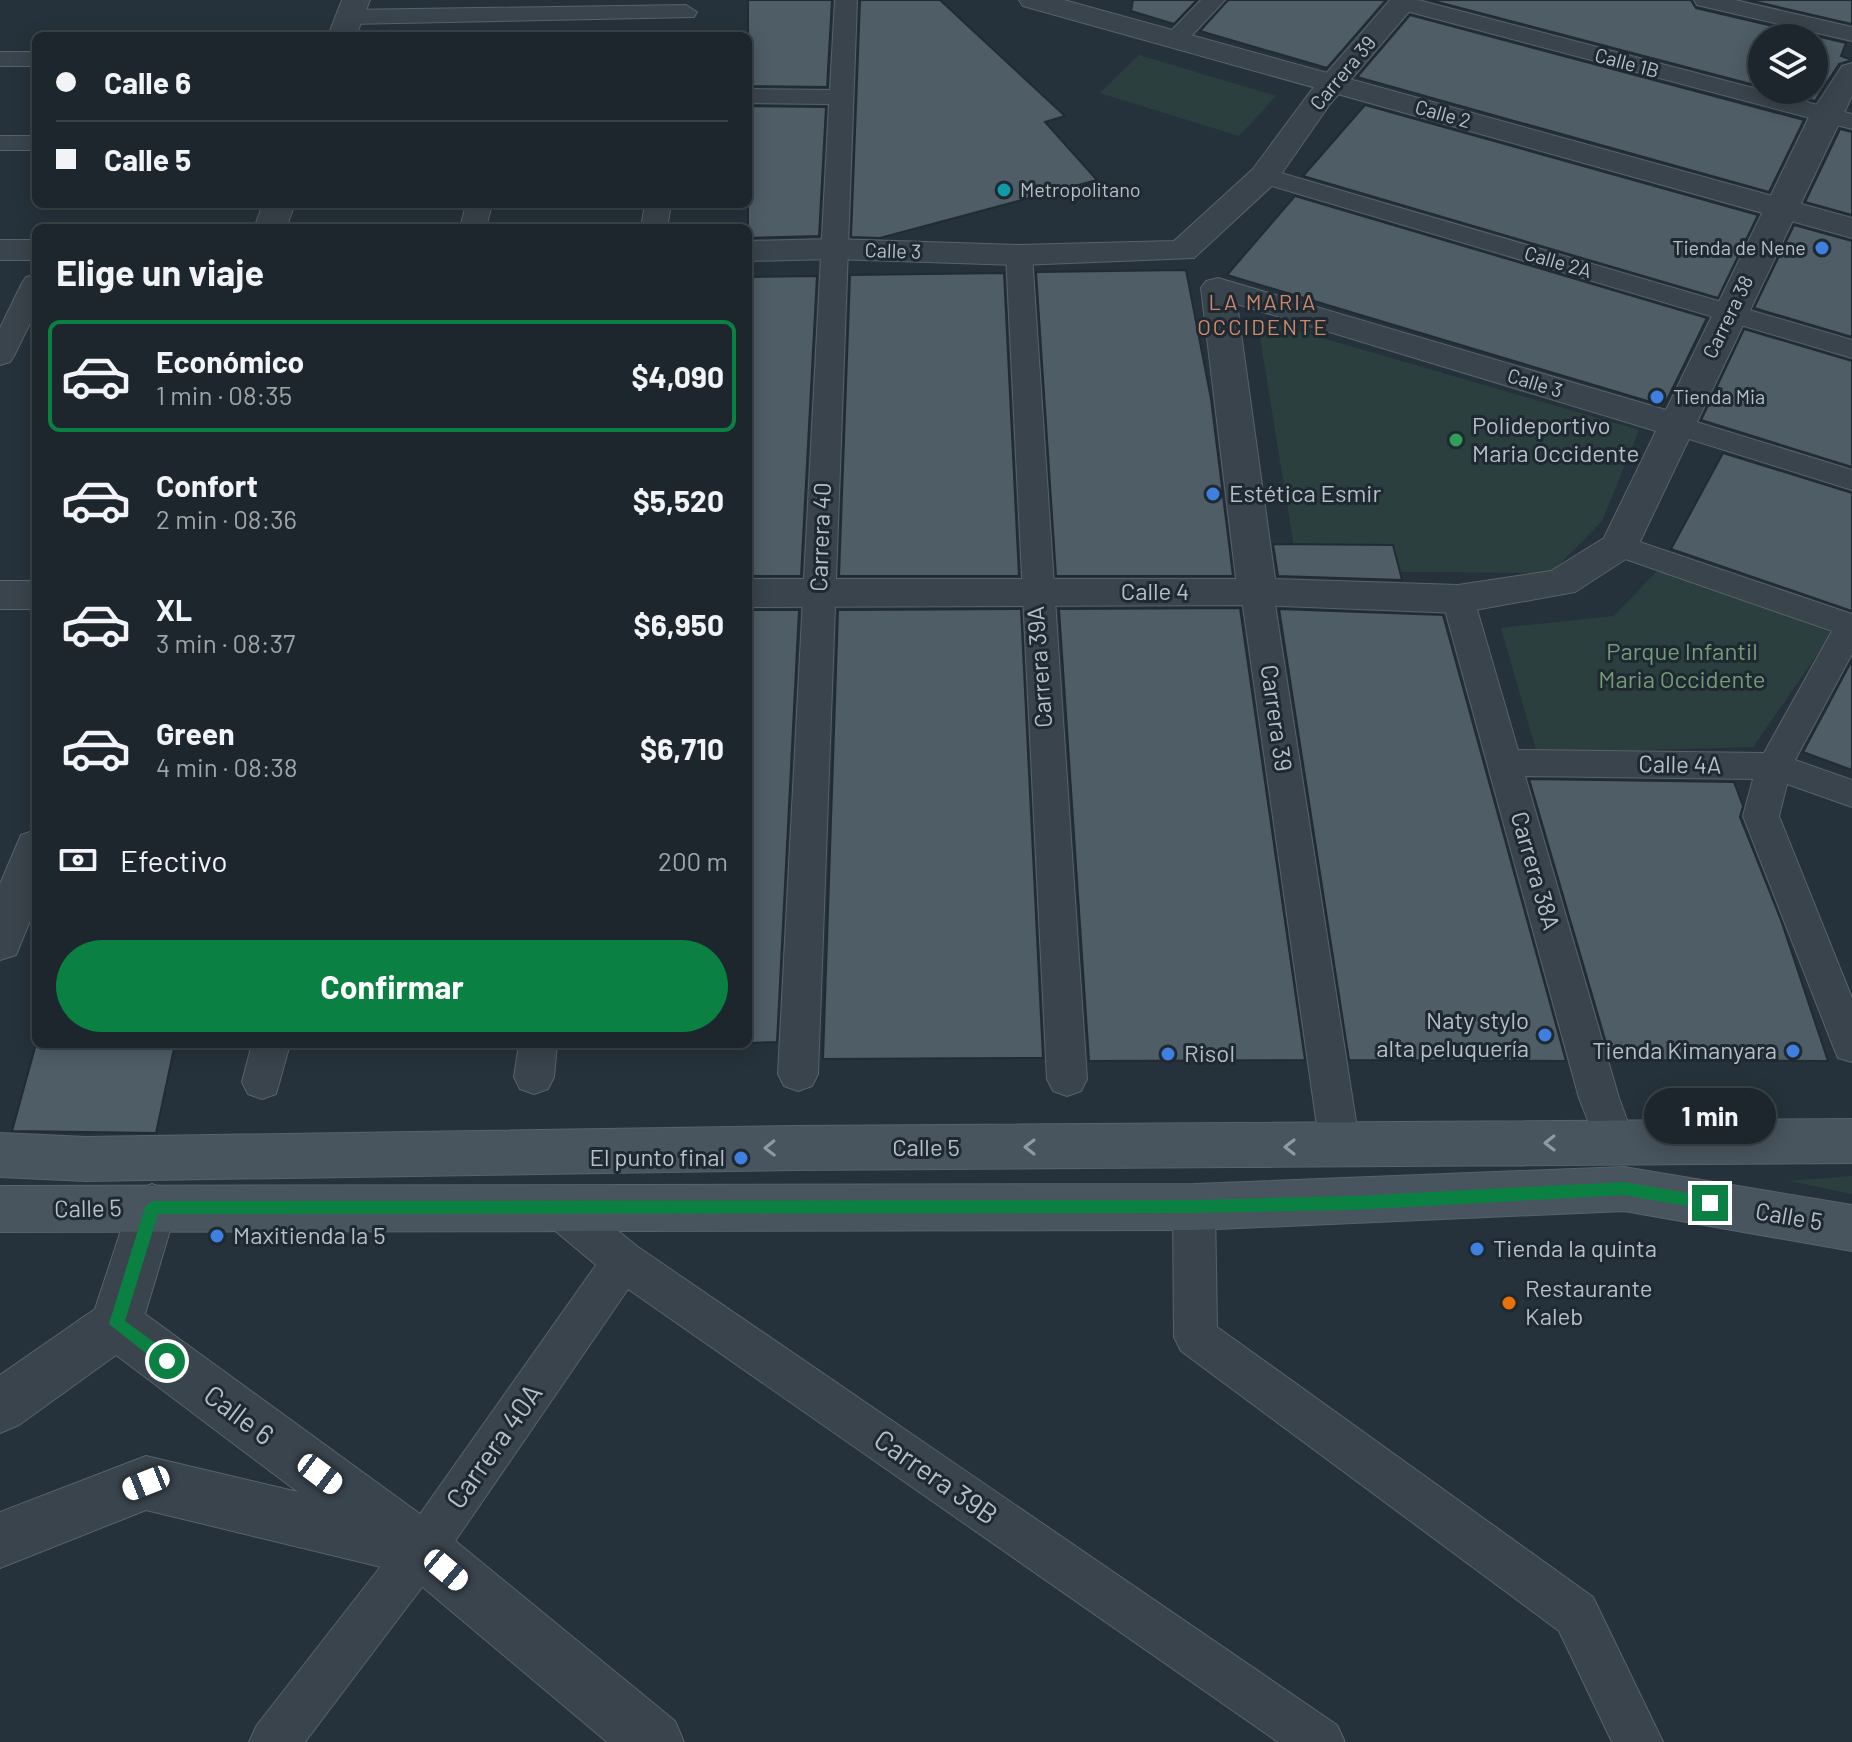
<!DOCTYPE html>
<html lang="es">
<head>
<meta charset="utf-8">
<style>
	:root { --surface:#1c262c; --page:#293238; --text:#f1f3f6; --muted:#a0a5a9; --line:#3a4348; --accent:#0b8043 }
	body { margin:0; font-family:Barlow,sans-serif; background:var(--page); color:var(--text); height:100vh; display:flex; flex-direction:column; font-size:30px; white-space:nowrap }
	* { box-sizing:border-box; margin:0 }
	p { font-size:26px; color:var(--muted) }
	.icon { flex:none; width:44px; height:44px; fill:none; stroke:currentColor; stroke-width:2; stroke-linecap:round; stroke-linejoin:round }
	.map { position:relative; flex:1; overflow:hidden }
	.drawer { position:absolute; left:32px; top:224px; width:720px; height:824px; display:flex; flex-direction:column; background:var(--surface); border-radius:12px; box-shadow:0 4px 20px #0003,0 0 0 2px var(--line) }
	.drawer>* { flex:none }
	.banner { position:absolute; left:32px; top:32px; width:720px; height:176px; border-radius:12px; box-shadow:0 4px 20px #0003,0 0 0 2px var(--line); display:grid; align-content:center; height:176px; padding:0 24px; background:var(--surface) }
	.fabs { position:absolute; left:1748px; top:24px; display:grid; gap:16px }
	.fabs a { display:grid; place-items:center; width:80px; height:80px; border-radius:50%; background:var(--surface); box-shadow:0 4px 20px #0003,0 0 0 2px var(--line); font-size:40px }
	.end { position:absolute; width:36px; height:36px; margin:-18px; border:10px solid #0b8043; background:#fff; box-shadow:0 0 0 4px #fff }
	.from { border-radius:50% }
	.bubble { position:absolute; height:56px; border-radius:28px; background:var(--surface); box-shadow:0 4px 20px #0003,0 0 0 2px var(--line); font-size:26px; font-weight:700; line-height:56px; text-align:center }
	.car { position:absolute; width:24px; height:48px; margin:-24px -12px; border-radius:10px; box-shadow:0 0 6px 2px #0007; background:linear-gradient(#fff 24%,#345 0 40%,#fff 0 76%,#345 0 86%,#fff 0) }
	.banner b { display:flex; align-items:center; gap:28px; height:76px; font-size:30px }
	.banner b+b { border-top:2px solid var(--line) }
	.banner i { width:20px; height:20px; background:var(--text) }
	ul { padding:0; list-style:none }
	li { display:flex; align-items:center; gap:24px; height:112px; margin:0 16px 12px; padding:0 8px; border:4px solid transparent; border-radius:12px }
	li div { flex:1 }
	li b { display:block; font-size:30px }
	li em { font-style:normal; font-weight:700 }
	li.on { border-color:var(--accent) }
	li>.icon { width:72px; height:72px; stroke-width:1.5 }
	h2 { padding:0 24px; font-size:36px; line-height:96px }
	.pay { display:flex; align-items:center; gap:20px; height:88px; padding:0 24px; font-size:30px }
	.pay p { margin-inline-start:auto }
	.cta { display:flex; gap:16px; margin-top:auto; padding:16px 24px }
	.cta a { flex:1; height:92px; border-radius:48px; background:var(--accent); color:#fff; font-size:32px; font-weight:700; line-height:92px; text-align:center }
	.map>svg:first-child { display:block }
	.green { fill:#2b403e }
	.building { fill:#4f5d67; stroke:#212b33; stroke-width:2 }
	.lines { fill:none; stroke-linecap:round; stroke-linejoin:round }
	.pedestrian-casing { stroke:#58626a; stroke-width:2 }
	.minor-casing { stroke:#58626a; stroke-width:2 }
	.tertiary-casing { stroke:#58626a; stroke-width:2 }
	.secondary-casing { stroke:#58626a; stroke-width:2 }
	.pedestrian { fill:#3a444c; fill-rule:evenodd }
	.minor { fill:#3a444c; fill-rule:evenodd }
	.tertiary { fill:#3a444c; fill-rule:evenodd }
	.secondary { fill:#48545e; fill-rule:evenodd }
	.oneway { stroke:#909aa2 }
	.route { fill:#0b8043 }
	.culture-dot { fill:#0f9aa8; stroke:#1f2931; stroke-width:3 }
	.shop-dot { fill:#3f7fe0; stroke:#1f2931; stroke-width:3 }
	.leisure-dot { fill:#2e9e5b; stroke:#1f2931; stroke-width:3 }
	.food-dot { fill:#e8710a; stroke:#1f2931; stroke-width:3 }
	.labels { text-anchor:middle; stroke-width:6; stroke-linejoin:round; paint-order:stroke }
	.far-street-label { font-size:20px; fill:#b6bfc7; stroke:#1f2931 }
	.far-poi-label { font-size:20px; fill:#b6bfc7; stroke:#1f2931; text-anchor:start }
	.far-neighbourhood-label { font-size:22px; letter-spacing:2px; fill:#cb886c; stroke:#1f2931 }
	.poi-label { font-size:24px; fill:#b6bfc7; stroke:#1f2931; text-anchor:start }
	.street-label { font-size:24px; fill:#b6bfc7; stroke:#1f2931 }
	.park-label { font-size:24px; fill:#769b79; stroke:#1f2931 }
	.near-street-label { font-size:28px; fill:#b6bfc7; stroke:#1f2931 }
</style>
</head>
<body>
<div class="map">
<svg width="1852" height="1742" viewBox="0 0 1852 1742">
	<rect width="100%" height="100%" fill="#26323b"/>
	<path class="green" d="M1139,55L1276,96L1239,136L1100,93Z
		M1257,319L1639,430L1602,521L1551,573L1298,571Z
		M1660,568L1832,633L1753,747L1537,753L1501,628L1614,616Z
		M1852,1176V1194L1790,1181Z"/>
	<path class="building" d="M748,0H832L827,87L748,86Z
		M860,0H940L1065,116L1045,122L1097,180L880,238L851,237Z
		M1133,0H1197L1174,24L1131,11Z
		M1228,0H1386L1327,68L1200,31Z
		M1430,0H1691L1696,8L1846,43L1841,56L1852,60L1839,64L1815,101L1772,90H1814V38H1762V87Z
		M1748,0H1852V24Z
		M1410,15L1804,120L1769,192L1357,77Z
		M1365,105L1758,215L1718,298L1303,176Z
		M748,106L826,107L819,236L748,238Z
		M1840,129L1852,132V215L1805,202Z
		M1295,196L1707,318L1664,406L1227,275Z
		M1794,225L1852,241V337L1754,308Z
		M1186,270L1211,399L1233,576H1056L1036,272Z
		M1004,273L1019,576H839L850,275Z
		M817,276L801,576H748V277Z
		M1744,329L1852,361V467L1701,420Z
		M1723,453L1852,493V611L1671,549Z
		M1273,544L1393,545L1402,580L1278,576Z
		M1240,608L1305,1060L1089,1061L1059,609Z
		M1021,609L1043,1058L823,1059L838,610Z
		M1279,609L1443,615L1566,1061L1349,1060Z
		M748,610H799L777,1042L748,1043Z
		M1852,660V770L1803,752Z
		M1529,779L1734,782L1743,806L1740,817L1781,920L1828,1061L1611,1060Z
		M36,1044H175L156,1133L12,1131Z"/>
	<g class="lines">
		<g class="pedestrian-casing">
			<path id="pedestrian" d="M835,0H857L818,1074L812,1086L798,1091L784,1086L778,1074L829,104L748,103V89L830,90Z
				M1201,0H1225L1182,46H1166L1162,41L1166,36Z
				M1394,0H1418L1852,114V129L1395,8Z
				M1694,0H1735L1852,27V41L1697,5Z
				M686,5L697,12L694,17L349,24L337,17L349,10Z
				M0,52H36V66H0Z
				M0,136H36V150H0Z
				M1264,168L1852,340V358L1255,181L1251,176Z
				M466,204H492L486,228H460Z
				M645,204H671L667,228H641Z
				M1019,247L1028,249L1032,255L1087,1079L1081,1091L1067,1096L1053,1091L1047,1079L1006,255L1010,249Z
				M36,275V311L14,356L10,362L0,365V328L22,283L26,277Z
				M1677,416L1852,470V490L1667,432L1662,425L1667,418Z
				M1619,535L1852,614V654L1795,760L1852,780V807L1787,784L1779,816L1852,998V1062L1838,1058L1833,1046L1743,816L1753,779L1525,776L1619,1098L1635,1142L1629,1154L1615,1160L1601,1154L1579,1098L1442,599L1447,591L1458,588L1469,591L1474,599L1518,750L1764,753L1832,631L1608,553L1603,546L1608,539Z
				M1257,581L1268,584L1273,592L1360,1147L1354,1160L1340,1165L1326,1160L1320,1147L1241,592L1246,584Z
				M252,1044H290L276,1094L262,1099L248,1094L242,1082Z
				M519,1044H557L554,1077L548,1089L534,1094L520,1089L514,1077Z
				M556,1188L571,1193L638,1247L1337,1725L1345,1742H1278L628,1289L438,1566L305,1742H249L257,1725L406,1534L596,1265L541,1219L535,1206L541,1193Z
				M1194,1189L1209,1194L1215,1207L1217,1327L1593,1597L1663,1742H1612L1559,1631L1181,1351L1174,1337L1173,1207L1179,1194Z"/>
		</g>
		<g class="minor-casing">
			<path id="minor" d="M1390,0H1419L1330,104L1275,183L1194,258L1019,265L833,259L748,261V241L833,239L1019,245L1174,241L1253,169L1310,92Z
				M1852,63V96L1638,546L1632,555L1575,592L1458,613L1257,605L748,607V579H1236L1201,288L1206,281L1218,278L1666,410L1810,115L1842,66ZM1237,304L1656,431L1604,538L1551,571L1458,585L1275,579Z
				M0,240H36V260H0Z
				M0,581H36V609H0Z
				M152,1184L170,1191L177,1207L145,1314L442,1530L675,1721L684,1742H607L406,1573L146,1510L0,1568V1512L146,1456L298,1492L116,1355L19,1425L0,1433V1375L95,1309L134,1191Z"/>
		</g>
		<g class="tertiary-casing">
			<path id="tertiary" d="M342,0H370L356,36H328Z
				M1019,0H1064L1852,218V238L1023,6Z
				M263,204H295L286,228H254Z
				M36,830V906L16,955L0,960V884L21,835Z"/>
		</g>
		<g class="secondary-casing">
			<path id="secondary" d="M1852,1119V1163L795,1170L86,1181L0,1177V1133L86,1137L795,1126Z
				M1624,1167L1852,1205V1251L1624,1211L1194,1230L0,1232V1186L1194,1184Z"/>
		</g>
		<use href="#pedestrian" class="pedestrian"/>
		<use href="#minor" class="minor"/>
		<use href="#tertiary" class="tertiary"/>
		<use href="#secondary" class="secondary"/>
	</g>
	<defs><path id="oneway-chevron" d="M-2-3.5L2.5 0L-2 3.5" fill="none" stroke-width="1.6" stroke-linecap="round" stroke-linejoin="round" transform="scale(2)"/></defs>
	<g class="oneway">
		<use href="#oneway-chevron" transform="translate(1550 1143) rotate(179)"/>
		<use href="#oneway-chevron" transform="translate(1030 1147) rotate(180)"/>
		<use href="#oneway-chevron" transform="translate(1290 1147) rotate(180)"/>
		<use href="#oneway-chevron" transform="translate(770 1148) rotate(179)"/>
	</g>
	<path class="route" d="M1624,1182L1710,1197L1717,1203L1710,1210L1624,1195L1353,1210L1194,1213L158,1214L125,1321L173,1356V1366H162L109,1324L145,1207L152,1201L1194,1200L1353,1196Z"/>
	<circle class="culture-dot" cx="1004" cy="190" r="8"/>
	<g class="shop-dot">
		<circle cx="1822" cy="248" r="8"/>
		<circle cx="1657" cy="397" r="8"/>
		<circle cx="1213" cy="494" r="8"/>
		<circle cx="1545" cy="1035" r="8"/>
		<circle cx="1793" cy="1051" r="8"/>
		<circle cx="1168" cy="1054" r="8"/>
		<circle cx="741" cy="1158" r="8"/>
		<circle cx="217" cy="1236" r="8"/>
		<circle cx="1477" cy="1249" r="8"/>
	</g>
	<circle class="leisure-dot" cx="1456" cy="440" r="8"/>
	<circle class="food-dot" cx="1509" cy="1303" r="8"/>
	<g class="labels">
		<g class="far-street-label">
			<text transform="translate(1627 63) rotate(15)" y="7">Calle 1B</text>
			<text transform="translate(1343 73) rotate(-50)" y="7">Carrera 39</text>
			<text transform="translate(1443 114) rotate(16)" y="7">Calle 2</text>
			<text transform="translate(893 251) rotate(2)" y="7">Calle 3</text>
			<text transform="translate(1558 262) rotate(16)" y="7">Calle 2A</text>
			<text transform="translate(1728 317) rotate(-64)" y="7">Carrera 38</text>
			<text transform="translate(1535 383) rotate(17)" y="7">Calle 3</text>
		</g>
		<g class="far-poi-label">
			<text x="1020" y="197">Metropolitano</text>
			<text x="1806" y="255" text-anchor="end">Tienda de Nene</text>
			<text x="1673" y="404">Tienda Mia</text>
		</g>
		<g class="far-neighbourhood-label">
			<text x="1263" y="310">LA MARIA<tspan x="1263" dy="25">OCCIDENTE</tspan></text>
		</g>
		<g class="poi-label">
			<text x="1472" y="434">Polideportivo<tspan x="1472" dy="28">Maria Occidente</tspan></text>
			<text x="1229" y="502">Estética Esmir</text>
			<text x="1529" y="1029" text-anchor="end">Naty stylo<tspan x="1529" dy="28">alta peluquería</tspan></text>
			<text x="1777" y="1059" text-anchor="end">Tienda Kimanyara</text>
			<text x="1184" y="1062">Risol</text>
			<text x="725" y="1166" text-anchor="end">El punto final</text>
			<text x="233" y="1244">Maxitienda la 5</text>
			<text x="1493" y="1257">Tienda la quinta</text>
			<text x="1525" y="1297">Restaurante<tspan x="1525" dy="28">Kaleb</tspan></text>
		</g>
		<g class="street-label">
			<text transform="translate(821 537) rotate(-88)" y="8">Carrera 40</text>
			<text x="1155" y="600">Calle 4</text>
			<text transform="translate(1040 667) rotate(-94)" y="8">Carrera 39A</text>
			<text transform="translate(1276 718) rotate(82)" y="8">Carrera 39</text>
			<text transform="translate(1680 765) rotate(1)" y="8">Calle 4A</text>
			<text transform="translate(1535 871) rotate(74)" y="8">Carrera 38A</text>
			<text x="926" y="1156">Calle 5</text>
			<text transform="translate(88 1209) rotate(-1)" y="8">Calle 5</text>
			<text transform="translate(1789 1217) rotate(10)" y="8">Calle 5</text>
		</g>
		<g class="park-label">
			<text x="1682" y="660">Parque Infantil<tspan x="1682" dy="28">Maria Occidente</tspan></text>
		</g>
		<g class="near-street-label">
			<text transform="translate(239 1415) rotate(37)" y="10">Calle 6</text>
			<text transform="translate(494 1446) rotate(-55)" y="10">Carrera 40A</text>
			<text transform="translate(936 1477) rotate(35)" y="10">Carrera 39B</text>
		</g>
	</g>
</svg>
<div class="fabs">
<a><svg class="icon" aria-label="layers" viewBox="0 0 24 24"><path d="M12 4l9 5-9 5-9-5zM3 14l9 5 9-5"/></svg></a>
</div>
<i class="end from" style="left:167px;top:1361px"></i>
<i class="end" style="left:1710px;top:1203px"></i>
<div class="bubble" style="left:1644px;top:1088px;width:132px">1 min</div>
<i class="car" style="left:320px;top:1474px;rotate:127deg"></i>
<i class="car" style="left:146px;top:1483px;rotate:248deg"></i>
<i class="car" style="left:446px;top:1570px;rotate:130deg"></i>
<div class="banner">
<b><i class="from"></i>Calle 6</b>
<b><i></i>Calle 5</b>
</div>
<section class="drawer">
<h2>Elige un viaje</h2>
<ul>
<li class="on"><svg class="icon" aria-label="car" viewBox="0 0 24 24"><path d="M5 17H2v-5l4-1 3-4h7l3 4 3 1v5h-3M9 17h6M6 11h13"/><circle cx="7" cy="17" r="2"/><circle cx="17" cy="17" r="2"/></svg><div><b>Económico</b><p>1 min · 08:35</p></div><em>$4,090</em></li>
<li><svg class="icon" aria-label="car" viewBox="0 0 24 24"><path d="M5 17H2v-5l4-1 3-4h7l3 4 3 1v5h-3M9 17h6M6 11h13"/><circle cx="7" cy="17" r="2"/><circle cx="17" cy="17" r="2"/></svg><div><b>Confort</b><p>2 min · 08:36</p></div><em>$5,520</em></li>
<li><svg class="icon" aria-label="car" viewBox="0 0 24 24"><path d="M5 17H2v-5l4-1 3-4h7l3 4 3 1v5h-3M9 17h6M6 11h13"/><circle cx="7" cy="17" r="2"/><circle cx="17" cy="17" r="2"/></svg><div><b>XL</b><p>3 min · 08:37</p></div><em>$6,950</em></li>
<li><svg class="icon" aria-label="car" viewBox="0 0 24 24"><path d="M5 17H2v-5l4-1 3-4h7l3 4 3 1v5h-3M9 17h6M6 11h13"/><circle cx="7" cy="17" r="2"/><circle cx="17" cy="17" r="2"/></svg><div><b>Green</b><p>4 min · 08:38</p></div><em>$6,710</em></li>
</ul>
<div class="pay"><svg class="icon" aria-label="cash" viewBox="0 0 24 24"><path d="M3 7h18v10H3z"/><circle cx="12" cy="12" r="2"/></svg>Efectivo<p>200 m</p></div>
<div class="cta"><a>Confirmar</a></div>
</section>
</div>
</body>
</html>
